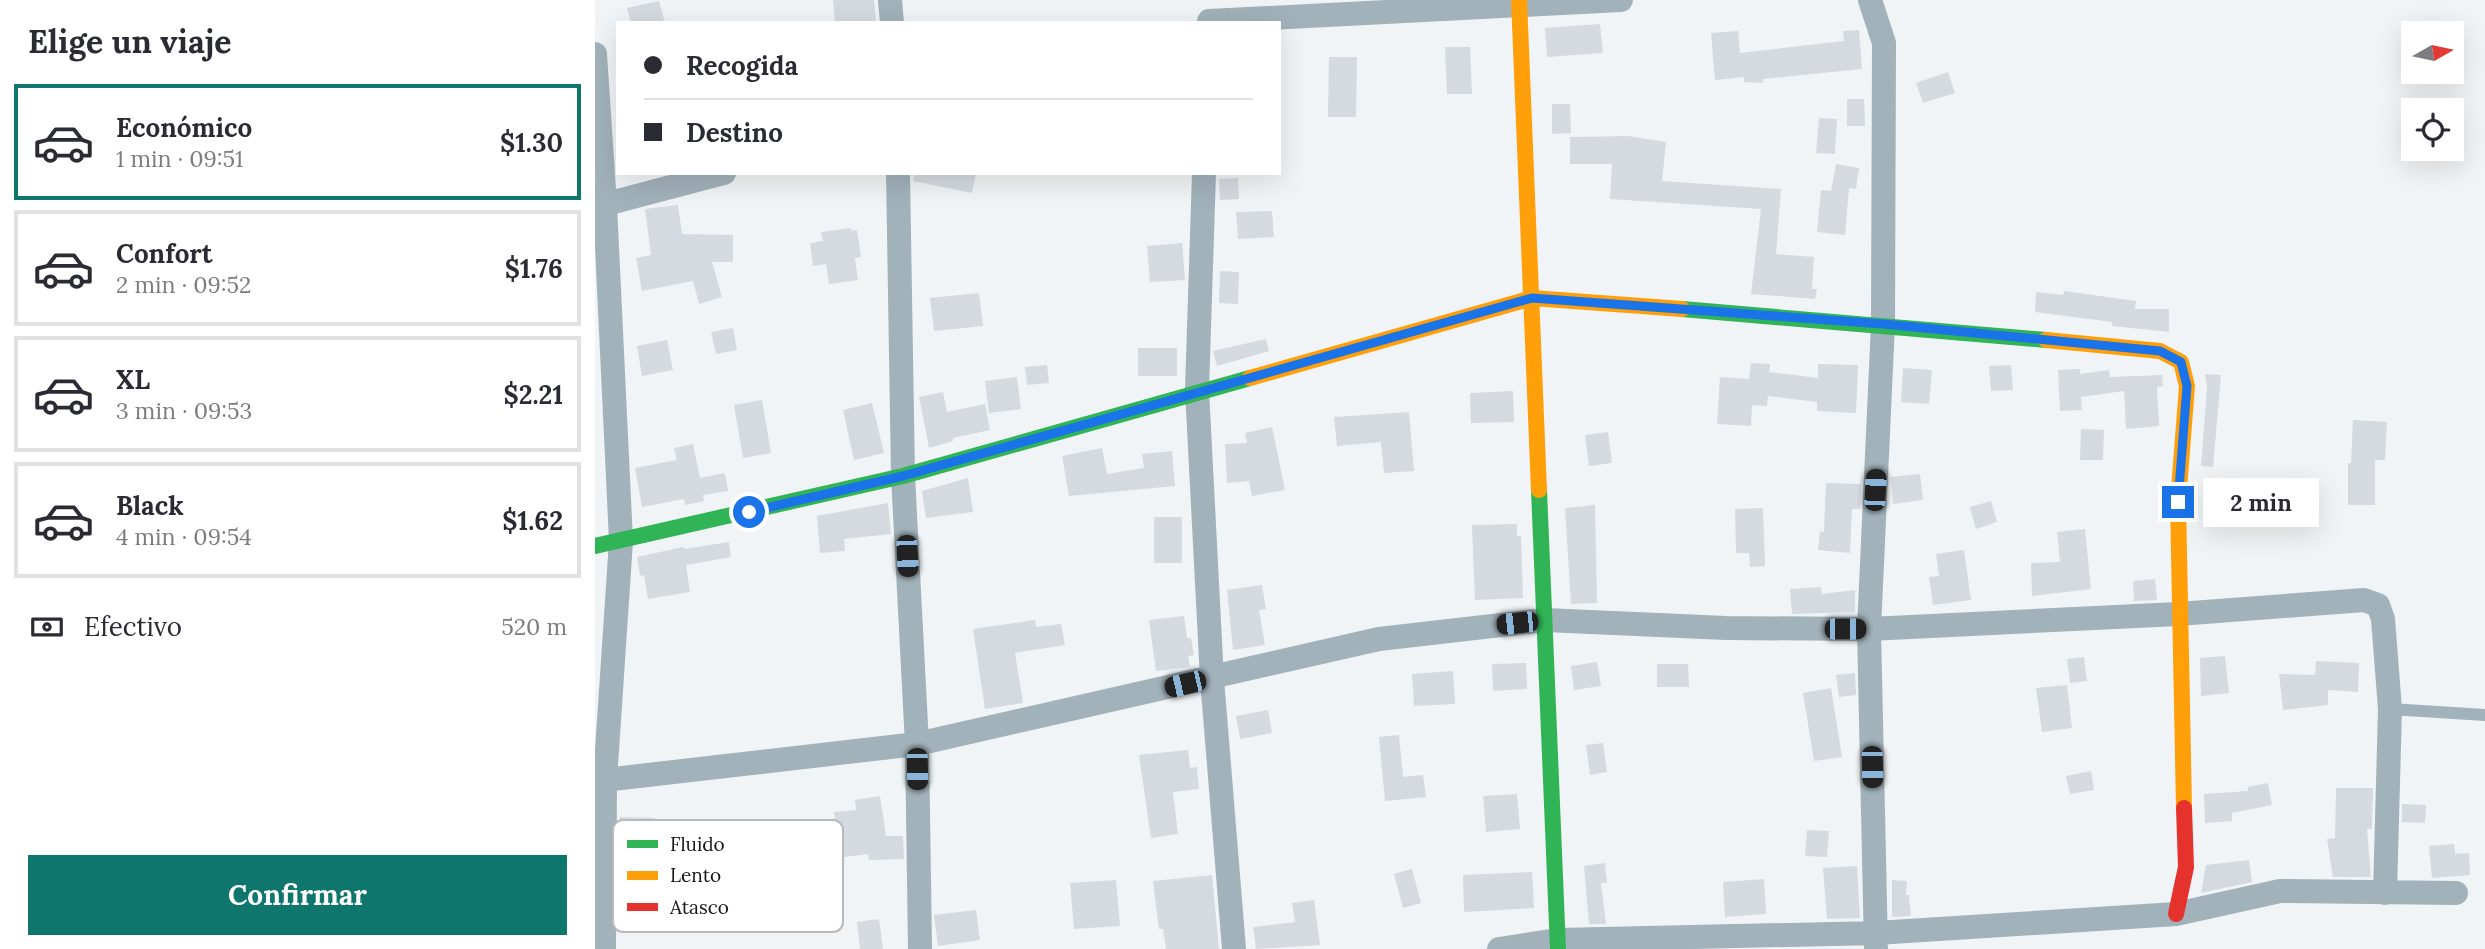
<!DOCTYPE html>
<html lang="es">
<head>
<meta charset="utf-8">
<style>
	:root { --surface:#fff; --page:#f2f2f3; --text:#2b2b33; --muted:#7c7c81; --line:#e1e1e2; --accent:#0f766e }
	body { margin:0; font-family:Lora,serif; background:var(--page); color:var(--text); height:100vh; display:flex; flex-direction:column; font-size:26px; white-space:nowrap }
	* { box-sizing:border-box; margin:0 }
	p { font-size:23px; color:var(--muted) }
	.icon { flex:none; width:38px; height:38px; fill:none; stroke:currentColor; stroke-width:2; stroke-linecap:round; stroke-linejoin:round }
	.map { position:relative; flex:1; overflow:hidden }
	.drawer { display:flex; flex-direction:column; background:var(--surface); width:595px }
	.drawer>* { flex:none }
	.top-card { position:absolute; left:21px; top:21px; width:665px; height:154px; border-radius:0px; box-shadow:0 7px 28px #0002; display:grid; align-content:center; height:154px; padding:0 28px; background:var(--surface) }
	.needle { width:46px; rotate:81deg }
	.fabs { position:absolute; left:1806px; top:21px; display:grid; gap:14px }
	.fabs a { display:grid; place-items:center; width:63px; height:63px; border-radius:0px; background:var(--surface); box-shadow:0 7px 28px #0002; font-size:35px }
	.end { position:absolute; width:32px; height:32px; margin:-16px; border:9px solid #1a73e8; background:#fff; box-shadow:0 0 0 4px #fff }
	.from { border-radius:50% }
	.bubble { position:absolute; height:49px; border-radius:0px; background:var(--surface); box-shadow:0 7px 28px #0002; font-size:23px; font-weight:800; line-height:49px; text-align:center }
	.car { position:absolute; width:21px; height:42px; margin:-21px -10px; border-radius:9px; box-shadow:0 0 5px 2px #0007; background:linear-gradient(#222 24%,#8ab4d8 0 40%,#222 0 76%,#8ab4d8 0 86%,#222 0) }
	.top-card b { display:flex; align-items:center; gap:24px; height:66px; font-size:26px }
	.top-card b+b { border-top:2px solid var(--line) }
	.top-card i { width:18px; height:18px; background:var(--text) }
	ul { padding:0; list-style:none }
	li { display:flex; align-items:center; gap:21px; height:116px; margin:0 14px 10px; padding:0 14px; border:4px solid var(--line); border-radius:0px }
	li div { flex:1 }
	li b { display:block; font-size:26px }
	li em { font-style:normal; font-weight:800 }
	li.selected { border-color:var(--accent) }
	li>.icon { width:63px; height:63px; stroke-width:1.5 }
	h2 { padding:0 28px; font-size:32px; line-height:84px }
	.pay { display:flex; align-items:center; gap:18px; height:77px; padding:0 28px; font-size:26px }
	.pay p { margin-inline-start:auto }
	.cta { display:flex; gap:14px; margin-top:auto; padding:14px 28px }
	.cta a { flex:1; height:80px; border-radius:0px; background:var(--accent); color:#fff; font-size:28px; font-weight:800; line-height:80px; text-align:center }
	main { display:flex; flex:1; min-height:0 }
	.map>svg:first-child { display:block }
	.building { fill:#d4dadf }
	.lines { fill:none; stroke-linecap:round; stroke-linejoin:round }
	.lane { stroke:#a2b2ba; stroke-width:12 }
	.street { stroke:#a2b2ba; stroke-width:24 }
	.fast { stroke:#30b455; stroke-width:16 }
	.slow { stroke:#ff9f0a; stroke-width:16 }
	.jam { stroke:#e5322d; stroke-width:16 }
	.route { stroke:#1a73e8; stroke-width:9 }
	.key { fill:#fff; stroke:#b9b9ba; stroke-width:2 }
	.key-label { font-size:19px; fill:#151618 }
</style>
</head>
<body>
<main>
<section class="drawer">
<h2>Elige un viaje</h2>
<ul>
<li class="selected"><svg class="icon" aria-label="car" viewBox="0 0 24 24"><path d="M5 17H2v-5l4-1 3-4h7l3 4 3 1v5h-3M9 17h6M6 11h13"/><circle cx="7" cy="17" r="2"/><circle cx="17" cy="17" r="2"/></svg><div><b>Económico</b><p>1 min · 09:51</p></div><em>$1.30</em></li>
<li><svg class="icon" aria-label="car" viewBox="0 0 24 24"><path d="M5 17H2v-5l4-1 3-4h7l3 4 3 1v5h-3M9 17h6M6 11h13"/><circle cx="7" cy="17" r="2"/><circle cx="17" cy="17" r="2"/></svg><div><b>Confort</b><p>2 min · 09:52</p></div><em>$1.76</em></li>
<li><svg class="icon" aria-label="car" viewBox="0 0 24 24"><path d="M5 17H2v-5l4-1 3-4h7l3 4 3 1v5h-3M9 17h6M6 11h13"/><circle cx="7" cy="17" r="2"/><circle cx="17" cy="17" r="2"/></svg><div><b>XL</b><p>3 min · 09:53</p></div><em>$2.21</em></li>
<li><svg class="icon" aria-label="car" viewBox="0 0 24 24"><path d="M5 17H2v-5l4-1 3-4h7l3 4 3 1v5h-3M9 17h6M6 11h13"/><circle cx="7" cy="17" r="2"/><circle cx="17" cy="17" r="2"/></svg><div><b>Black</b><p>4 min · 09:54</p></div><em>$1.62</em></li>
</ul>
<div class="pay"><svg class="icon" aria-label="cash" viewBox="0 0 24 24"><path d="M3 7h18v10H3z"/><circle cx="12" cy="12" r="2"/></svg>Efectivo<p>520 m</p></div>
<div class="cta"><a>Confirmar</a></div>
</section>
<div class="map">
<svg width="1890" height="949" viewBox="0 0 1890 949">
	<rect width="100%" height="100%" fill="#f1f4f6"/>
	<path class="building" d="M238,0H279L281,23H240Z
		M64,1L70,23H36L32,8Z
		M1005,24L1008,53L952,57L950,28Z
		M1264,30L1267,69L1168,79V83L1149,82V77L1120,80L1116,33L1143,31L1145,53L1249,41L1248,31Z
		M850,47H875L877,94H852Z
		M734,57H762L761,117H733Z
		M1353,72L1360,93L1328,103L1321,83Z
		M1252,99H1269L1270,126H1252Z
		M957,104H975L976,133L957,134Z
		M1224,118L1242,119L1240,154L1221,153Z
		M1033,136L1071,142L1067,181L1186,189L1181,254L1219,257L1217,289H1222L1220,299L1156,294L1166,209L1015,199L1017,164H975V137Z
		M1241,164L1264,168L1261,189L1254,188L1250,235L1222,232L1226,190L1236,191Z
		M319,173H381L377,193L318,181Z
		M643,178L644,199L625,200L624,179Z
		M83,205L87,234L138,235V262H117L127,297L104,304L98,281L47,291L41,258L56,255L50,209Z
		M677,211L679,237L643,239L641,212Z
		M256,228V231L262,230L266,257L260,258L263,280L234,284L231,264L218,266L215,243L228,241L226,232Z
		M587,243L590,280L555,282L552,246Z
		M625,271L644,272L643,304L624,303Z
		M1469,291L1541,301L1540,309H1574V332L1517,326V322L1440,312L1441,292L1468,295Z
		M384,293L388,326L339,331L335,298Z
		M138,328L142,350L121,354L116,332Z
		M671,339L674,351L622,366L618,351Z
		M72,340L78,370L47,376L42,346Z
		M543,348H582V376H543Z
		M1156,363L1175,364L1174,372L1223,378V364L1263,365L1261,413L1222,411V402L1173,396L1172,406L1157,405L1156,426L1122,424L1125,377L1154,379Z
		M452,365L454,383L432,385L430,367Z
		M1416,365L1418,390L1396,391L1394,366Z
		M1308,368L1337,370L1334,404L1306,402Z
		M1485,369V374L1514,370L1515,377L1567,375L1568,386L1562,387L1564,426L1531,429L1529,391L1486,397L1487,410L1465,411L1463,370Z
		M1610,374L1626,375L1618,467L1606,466L1612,388Z
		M422,377L426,409L394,413L390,381Z
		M918,391L919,422L876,423L875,393Z
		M348,392L352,412L390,404L395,430L358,438V441L334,448L324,397Z
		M167,400L176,453L148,458L139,405Z
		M277,403L289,453L259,460L248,410Z
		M814,412L819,471L789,473L786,442L742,446L739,417Z
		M1758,420L1792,422L1790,460H1780V505H1753V463H1756Z
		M677,427L690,490L657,496L654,481L632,483L630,444L652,443L650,433Z
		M1486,429L1509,430L1508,460H1485Z
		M1013,432L1017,463L994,466L990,435Z
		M98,444L105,478L130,473L133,491L108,495L109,501L90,505L89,499L47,507L40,468L82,460L79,448Z
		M507,448L512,474L549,468L547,454L577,451L580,486L474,496L467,456Z
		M1325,474L1328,500L1298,504L1296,477Z
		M373,478L378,512L331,518L327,491Z
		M1231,483L1266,484L1265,509H1257L1255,553L1223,550L1225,531L1229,532Z
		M1396,501L1402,522L1381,529L1375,507Z
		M293,503L296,534L249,539L250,551L225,553L222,516Z
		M1000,505L1002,603L976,604L970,508Z
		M1168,508L1170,566L1155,567L1154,553H1141L1140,509Z
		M559,517H587V563H559Z
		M922,524V536H926L928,598L880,600L877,525Z
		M1490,529L1496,589L1437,596L1436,563L1465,562L1462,532Z
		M134,542L136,557L91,565L95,592L53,599L49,575L45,576L42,557L88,547L89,549Z
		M1369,550L1376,600L1338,605L1334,577L1344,576L1341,554Z
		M1560,579L1562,600L1539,601L1538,581Z
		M667,585L671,609L664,610L670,645L638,650L632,590Z
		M1226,587L1227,594L1260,590V612L1197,614L1195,589Z
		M589,616L592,638H596L599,655L593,656L595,667L561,671L554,620Z
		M440,620L441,627L466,624L470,645L420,653L428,703L390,709L378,629Z
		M1630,656L1634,693L1606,696L1605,658Z
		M1489,657L1492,681L1475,683L1472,659Z
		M1721,661L1764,663L1763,692L1733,690V705L1688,710L1684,674L1720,675Z
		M1002,662L1006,686L979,690L976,666Z
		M931,663L932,689L898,691L897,664Z
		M1062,664H1093L1094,687H1062Z
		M858,671L860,704L819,706L817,674Z
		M1260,673L1261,695L1244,697L1241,675Z
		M1472,685L1477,728L1447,732L1441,688Z
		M1236,688L1247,757L1219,761L1208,693Z
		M673,710L677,733L645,739L641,716Z
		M804,735L808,777L828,775L831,797L790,801L784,737Z
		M1008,743L1012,772L995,775L991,745Z
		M593,750L595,768L602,767L604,789L578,792L583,834L556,838L544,755Z
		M1496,771L1499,790L1475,794L1471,776Z
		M1673,783L1677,805L1637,813V821L1610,823L1609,794L1653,791V787Z
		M1741,788H1778L1777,829H1772L1776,877H1738L1732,839L1740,838Z
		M922,794L925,829L891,832L888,796Z
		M285,796L291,836H308L309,859L274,860L273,854L249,857L245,834L241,835L239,812L261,810L260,800Z
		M1807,804L1831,805L1830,823L1807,822Z
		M25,817L60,818L59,891L24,890Z
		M1212,830L1234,831L1232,857L1210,856Z
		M1859,844L1860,854L1874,853L1875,875L1837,878L1834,846Z
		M1654,860L1657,882L1606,893L1611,865Z
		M1010,863L1012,883H1006L1011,924H994L989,866Z
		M1262,866L1265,918L1232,919L1228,868Z
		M817,869L826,903L808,908L799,874Z
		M937,872L939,908L869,912L868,875Z
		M617,875L624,949H571L568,929H564L558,881Z
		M1169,879L1171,914L1130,917L1128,882Z
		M521,880L525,926L479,929L475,883Z
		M1297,880L1312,881L1311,895H1314L1316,916L1297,917Z
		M719,900L725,945L661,949L658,927L700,922L697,903Z
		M381,910L385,940L343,946L339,915Z
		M284,919L288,949H265L262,922Z"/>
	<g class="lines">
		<path class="lane" d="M1795,709L1890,715"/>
		<path class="street" d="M295,0L297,23
			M1275,0L1289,43L1288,324L1274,629L1281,949
			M614,21L1026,0
			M0,54L10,205L26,541L10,780L9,949
			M303,173L308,476L322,744L325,949
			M609,173L602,390L617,679L639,949
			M0,207L129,173
			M0,781L322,744L784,639L950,620L1131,628L1274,629L1583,614L1769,600L1783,605L1788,619L1795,709L1790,893
			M904,949L962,940L1281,933L1581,914L1685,891L1861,893"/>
		<path class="fast" d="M1087,309L1451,340
			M944,490L963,949
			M0,546L308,476L655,378"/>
		<path class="slow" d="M924,0L944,490
			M1451,340L1565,351L1586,362L1592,386L1583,502L1589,808
			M655,378L937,298L1087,309"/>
		<path class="jam" d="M1581,914L1591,867L1589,808"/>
	</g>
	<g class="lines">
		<path class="route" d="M154,512L308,476L937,298L1288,324L1565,351L1586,362L1592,386L1583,502"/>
	</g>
	<rect x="18" y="820" width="230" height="112" rx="10" class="key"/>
	<rect x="32" y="840" width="31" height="8" fill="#30b455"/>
	<rect x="32" y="871" width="31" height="9" fill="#ff9f0a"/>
	<rect x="32" y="903" width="31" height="8" fill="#e5322d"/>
	<g class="key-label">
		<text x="75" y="851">Fluido</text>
		<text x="75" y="882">Lento</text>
		<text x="75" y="914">Atasco</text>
	</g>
</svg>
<div class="fabs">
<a><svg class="needle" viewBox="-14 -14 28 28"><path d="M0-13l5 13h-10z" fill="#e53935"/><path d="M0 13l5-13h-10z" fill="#7c7c81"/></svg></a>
<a><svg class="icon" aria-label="locate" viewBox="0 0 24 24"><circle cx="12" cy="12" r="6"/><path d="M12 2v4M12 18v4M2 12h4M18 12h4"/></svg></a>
</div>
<i class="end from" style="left:154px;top:512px"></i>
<i class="end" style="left:1583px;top:502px"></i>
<div class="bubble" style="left:1608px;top:478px;width:116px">2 min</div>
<i class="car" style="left:1280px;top:490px;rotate:3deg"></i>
<i class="car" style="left:312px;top:556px;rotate:177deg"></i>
<i class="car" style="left:922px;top:623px;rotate:264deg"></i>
<i class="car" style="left:1250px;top:629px;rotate:90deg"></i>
<i class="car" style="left:590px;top:684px;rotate:257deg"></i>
<i class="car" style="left:1277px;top:767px;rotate:179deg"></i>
<i class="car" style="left:322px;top:769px;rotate:179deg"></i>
<div class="top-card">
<b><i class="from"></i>Recogida</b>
<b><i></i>Destino</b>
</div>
</div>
</main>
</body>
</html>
